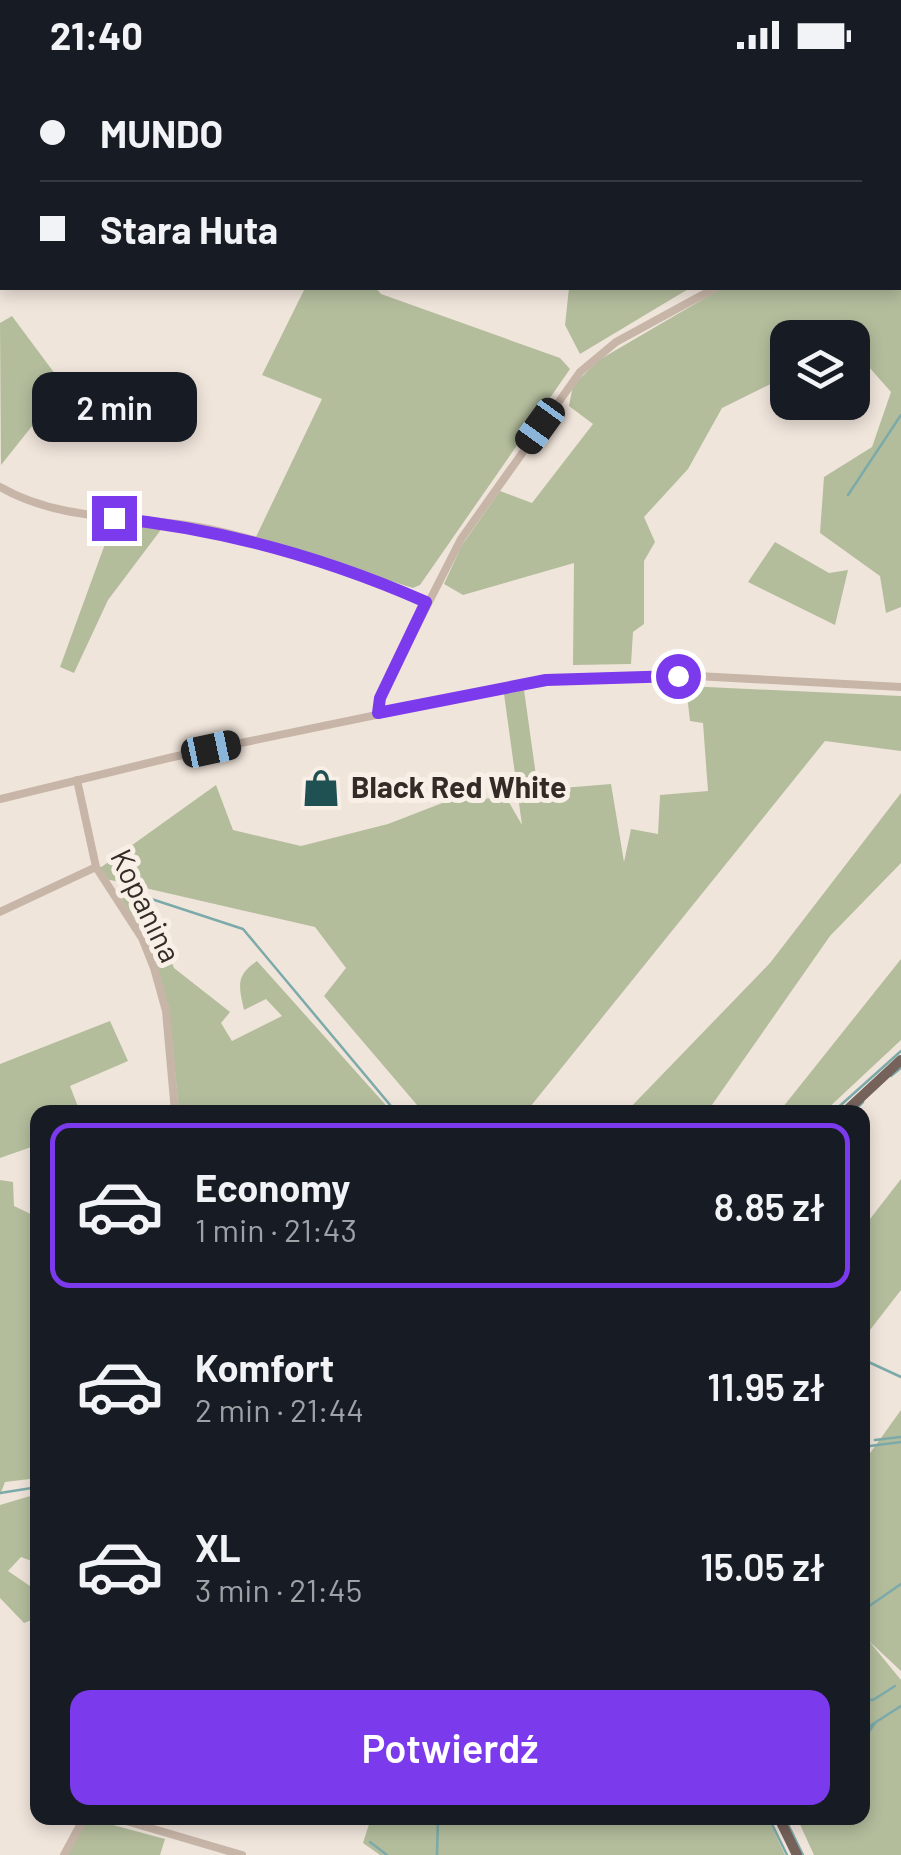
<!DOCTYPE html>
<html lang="pl">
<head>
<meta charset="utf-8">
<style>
	:root { --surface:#171b24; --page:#20242c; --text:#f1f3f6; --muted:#9ea1a6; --line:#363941; --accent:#7c3aed }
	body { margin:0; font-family:Barlow,sans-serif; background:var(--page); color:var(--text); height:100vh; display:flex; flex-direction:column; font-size:38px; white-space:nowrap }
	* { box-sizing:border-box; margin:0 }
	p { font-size:32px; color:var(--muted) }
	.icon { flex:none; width:55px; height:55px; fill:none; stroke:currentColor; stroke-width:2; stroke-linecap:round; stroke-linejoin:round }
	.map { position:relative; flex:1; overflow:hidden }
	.sheet { position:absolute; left:30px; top:1035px; width:840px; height:720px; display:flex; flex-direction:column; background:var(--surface); border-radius:20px; box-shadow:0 5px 15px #0003 }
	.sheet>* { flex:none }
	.guide { position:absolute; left:0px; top:0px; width:902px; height:220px; box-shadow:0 5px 15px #0003; display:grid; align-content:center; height:220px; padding:0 40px; background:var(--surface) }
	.fabs { position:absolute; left:770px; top:250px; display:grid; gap:20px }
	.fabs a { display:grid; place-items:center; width:100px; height:100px; border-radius:20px; background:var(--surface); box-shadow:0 5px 15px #0003; font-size:50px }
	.end { position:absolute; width:45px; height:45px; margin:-22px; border:12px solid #7c3aed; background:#fff; box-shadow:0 0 0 5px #fff }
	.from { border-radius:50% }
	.bubble { position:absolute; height:70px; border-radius:20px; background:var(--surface); box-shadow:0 5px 15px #0003; font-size:32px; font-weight:600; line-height:70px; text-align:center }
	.car { position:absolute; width:30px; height:60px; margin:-30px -15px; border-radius:12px; box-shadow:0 0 8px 2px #0007; background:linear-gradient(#222 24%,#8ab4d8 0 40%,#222 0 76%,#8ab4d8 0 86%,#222 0) }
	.guide b { display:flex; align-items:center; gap:35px; height:95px; font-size:38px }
	.guide b+b { border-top:2px solid var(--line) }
	.guide i { width:25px; height:25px; background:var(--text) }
	ul { padding:18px 0 0; list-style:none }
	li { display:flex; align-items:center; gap:30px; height:165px; margin:0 20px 15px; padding:0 20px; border:5px solid transparent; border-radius:20px }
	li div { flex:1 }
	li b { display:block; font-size:38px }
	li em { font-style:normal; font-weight:600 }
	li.current { border-color:var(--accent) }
	li>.icon { width:90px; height:90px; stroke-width:1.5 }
	.primary-button { display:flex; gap:20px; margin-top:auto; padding:20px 40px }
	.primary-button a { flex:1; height:115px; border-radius:20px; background:var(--accent); color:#fff; font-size:40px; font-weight:600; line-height:115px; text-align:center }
	.status { display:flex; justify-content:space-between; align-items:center; height:70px; padding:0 50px; background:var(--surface); direction:ltr }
	.status svg { height:28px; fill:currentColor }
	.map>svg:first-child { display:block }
	.green { fill:#b3bd9c }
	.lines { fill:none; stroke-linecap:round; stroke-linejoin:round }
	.stream { stroke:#7caaaa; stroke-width:2.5 }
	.minor { stroke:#c7b5a8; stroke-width:8 }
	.major { stroke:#75625a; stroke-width:10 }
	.rail { stroke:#342b27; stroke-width:2.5; stroke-dasharray:2.5 8; stroke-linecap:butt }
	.route { stroke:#7c3aed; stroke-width:12 }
	.labels { text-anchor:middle; stroke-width:10; stroke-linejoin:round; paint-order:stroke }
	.poi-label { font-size:30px; font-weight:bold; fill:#342b27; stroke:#f8efe7; text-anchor:start }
	.street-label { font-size:30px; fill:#342b27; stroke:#f8efe7 }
</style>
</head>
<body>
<div class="status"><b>21:40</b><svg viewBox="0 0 49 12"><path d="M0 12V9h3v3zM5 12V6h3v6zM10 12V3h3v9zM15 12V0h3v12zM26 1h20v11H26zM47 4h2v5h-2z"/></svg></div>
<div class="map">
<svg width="901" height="1785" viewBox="0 0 901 1785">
	<rect width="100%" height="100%" fill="#f0e5db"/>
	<path class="green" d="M0,0L110,2H2L0,168Z
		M901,89V537L886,543L880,506L820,463L824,407L872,377L891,322L853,279L852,268H788L787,306L722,338L688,399L644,447L655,472L644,491V554L633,562L631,594L573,595L574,493L463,525L444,514L462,475L500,421L532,433L593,354L569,336L573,315L599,290L722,218H900Z
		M305,218H376L381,224L560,288L570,299L420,515L413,518L255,469L322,329L262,305Z
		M569,218H690L580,284L565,255Z
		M12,246L64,316L1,395L0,253Z
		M113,452L163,457L108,530L74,603L60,597Z
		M775,472L829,503L848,500L835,555L748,512Z
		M686,616L901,626V681L825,671L526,1042H423L324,926L346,898L315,857L106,809L100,798L216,715L233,760L301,776L388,754L445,732L506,727L522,755L504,624L524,620L538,720L611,714L624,792L631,759L658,764L660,725L708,721L703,653L690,651Z
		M901,723V793L830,866L707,1042H626L770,893Z
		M117,822L151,842L174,898L230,942L221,953L232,971L282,946L266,929L244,940C239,917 235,905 257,891L392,1042H179L169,938L146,868Z
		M901,889V970L824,1042H779Z
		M110,951L128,991L70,1016L80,1042H38L37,1075L0,1088V994Z
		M901,1109V1220L863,1269V1158Z
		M0,1110L13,1112L14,1136L37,1147L38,1408L5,1412L0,1425Z
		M901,1340V1601L869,1571L901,1610V1785H814L797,1748H862L863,1393Z
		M37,1424V1493L21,1487L8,1501L33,1518L37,1514V1548L24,1553L0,1528V1435Z
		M87,1748L165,1769L160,1785H67Z
		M371,1748H768L785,1785H380L363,1773Z"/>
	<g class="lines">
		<path class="stream" d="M848,425L901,345
			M121,819L243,859L396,1042
			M891,1006L901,998
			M833,1042L901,981
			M853,1042L863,1032
			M862,1289L901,1307
			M875,1370L901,1367
			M862,1377L901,1372
			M0,1423L38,1417
			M862,1541L901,1514
			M862,1629L873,1630L895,1616
			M862,1661L901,1636
			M862,1671L875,1653
			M769,1748L787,1785
			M785,1748L803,1785
			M370,1772L387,1785
			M437,1785L438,1748"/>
		<path class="minor" d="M782,0V2
			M0,417C64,454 139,444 209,459C282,475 358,502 426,532
			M378,643L380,628L461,469L580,302L616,272L715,218
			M77,710L96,797L142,868L154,898L166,941L175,1042
			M0,729L173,687L546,610L678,605L901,617
			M0,842L96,797
			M116,1748L242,1785
			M64,1785L84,1748"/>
		<path class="major" d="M845,1042L901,990
			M779,1748L797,1785"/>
		<path class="rail" d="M113,0L116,2
			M290,0L297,2
			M590,2L591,0
			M900,74H901"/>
	</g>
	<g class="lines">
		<path class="route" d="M114,448C222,459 326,488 426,532L380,628L378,643L546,610L678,606"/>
	</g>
	<defs>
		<g id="shop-bare" transform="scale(3)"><path d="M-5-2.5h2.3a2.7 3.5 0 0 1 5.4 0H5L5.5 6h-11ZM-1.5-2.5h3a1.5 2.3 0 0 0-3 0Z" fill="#205152" stroke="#f8efe7" stroke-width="2.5" paint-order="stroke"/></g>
	</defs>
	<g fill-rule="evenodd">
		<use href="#shop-bare" x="321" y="718"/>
	</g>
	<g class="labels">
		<g class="poi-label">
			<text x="351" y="728">Black Red White</text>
		</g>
		<g class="street-label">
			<text transform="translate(145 836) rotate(64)" y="10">Kopanina</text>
		</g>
	</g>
</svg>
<div class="fabs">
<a><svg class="icon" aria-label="layers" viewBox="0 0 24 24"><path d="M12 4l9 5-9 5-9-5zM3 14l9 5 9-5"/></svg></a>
</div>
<i class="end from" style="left:678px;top:606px"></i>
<i class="end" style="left:114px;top:448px"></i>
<div class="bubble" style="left:32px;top:302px;width:165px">2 min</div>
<i class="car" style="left:540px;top:356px;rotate:216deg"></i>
<i class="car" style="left:211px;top:679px;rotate:78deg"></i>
<div class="guide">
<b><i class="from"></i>MUNDO</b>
<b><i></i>Stara Huta</b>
</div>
<section class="sheet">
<ul>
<li class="current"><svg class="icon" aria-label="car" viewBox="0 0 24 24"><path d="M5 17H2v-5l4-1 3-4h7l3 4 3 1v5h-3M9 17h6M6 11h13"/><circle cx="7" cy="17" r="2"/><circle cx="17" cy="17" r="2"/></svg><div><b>Economy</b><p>1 min · 21:43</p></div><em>8.85 zł</em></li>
<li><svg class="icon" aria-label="car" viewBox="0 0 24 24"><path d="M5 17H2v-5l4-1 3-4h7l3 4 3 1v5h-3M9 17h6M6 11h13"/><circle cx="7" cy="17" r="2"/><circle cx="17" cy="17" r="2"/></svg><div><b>Komfort</b><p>2 min · 21:44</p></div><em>11.95 zł</em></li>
<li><svg class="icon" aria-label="car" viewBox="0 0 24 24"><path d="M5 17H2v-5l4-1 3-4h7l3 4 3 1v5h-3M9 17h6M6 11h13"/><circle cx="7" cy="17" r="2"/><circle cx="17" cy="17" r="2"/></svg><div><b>XL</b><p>3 min · 21:45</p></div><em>15.05 zł</em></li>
</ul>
<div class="primary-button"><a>Potwierdź</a></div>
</section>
</div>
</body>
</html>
